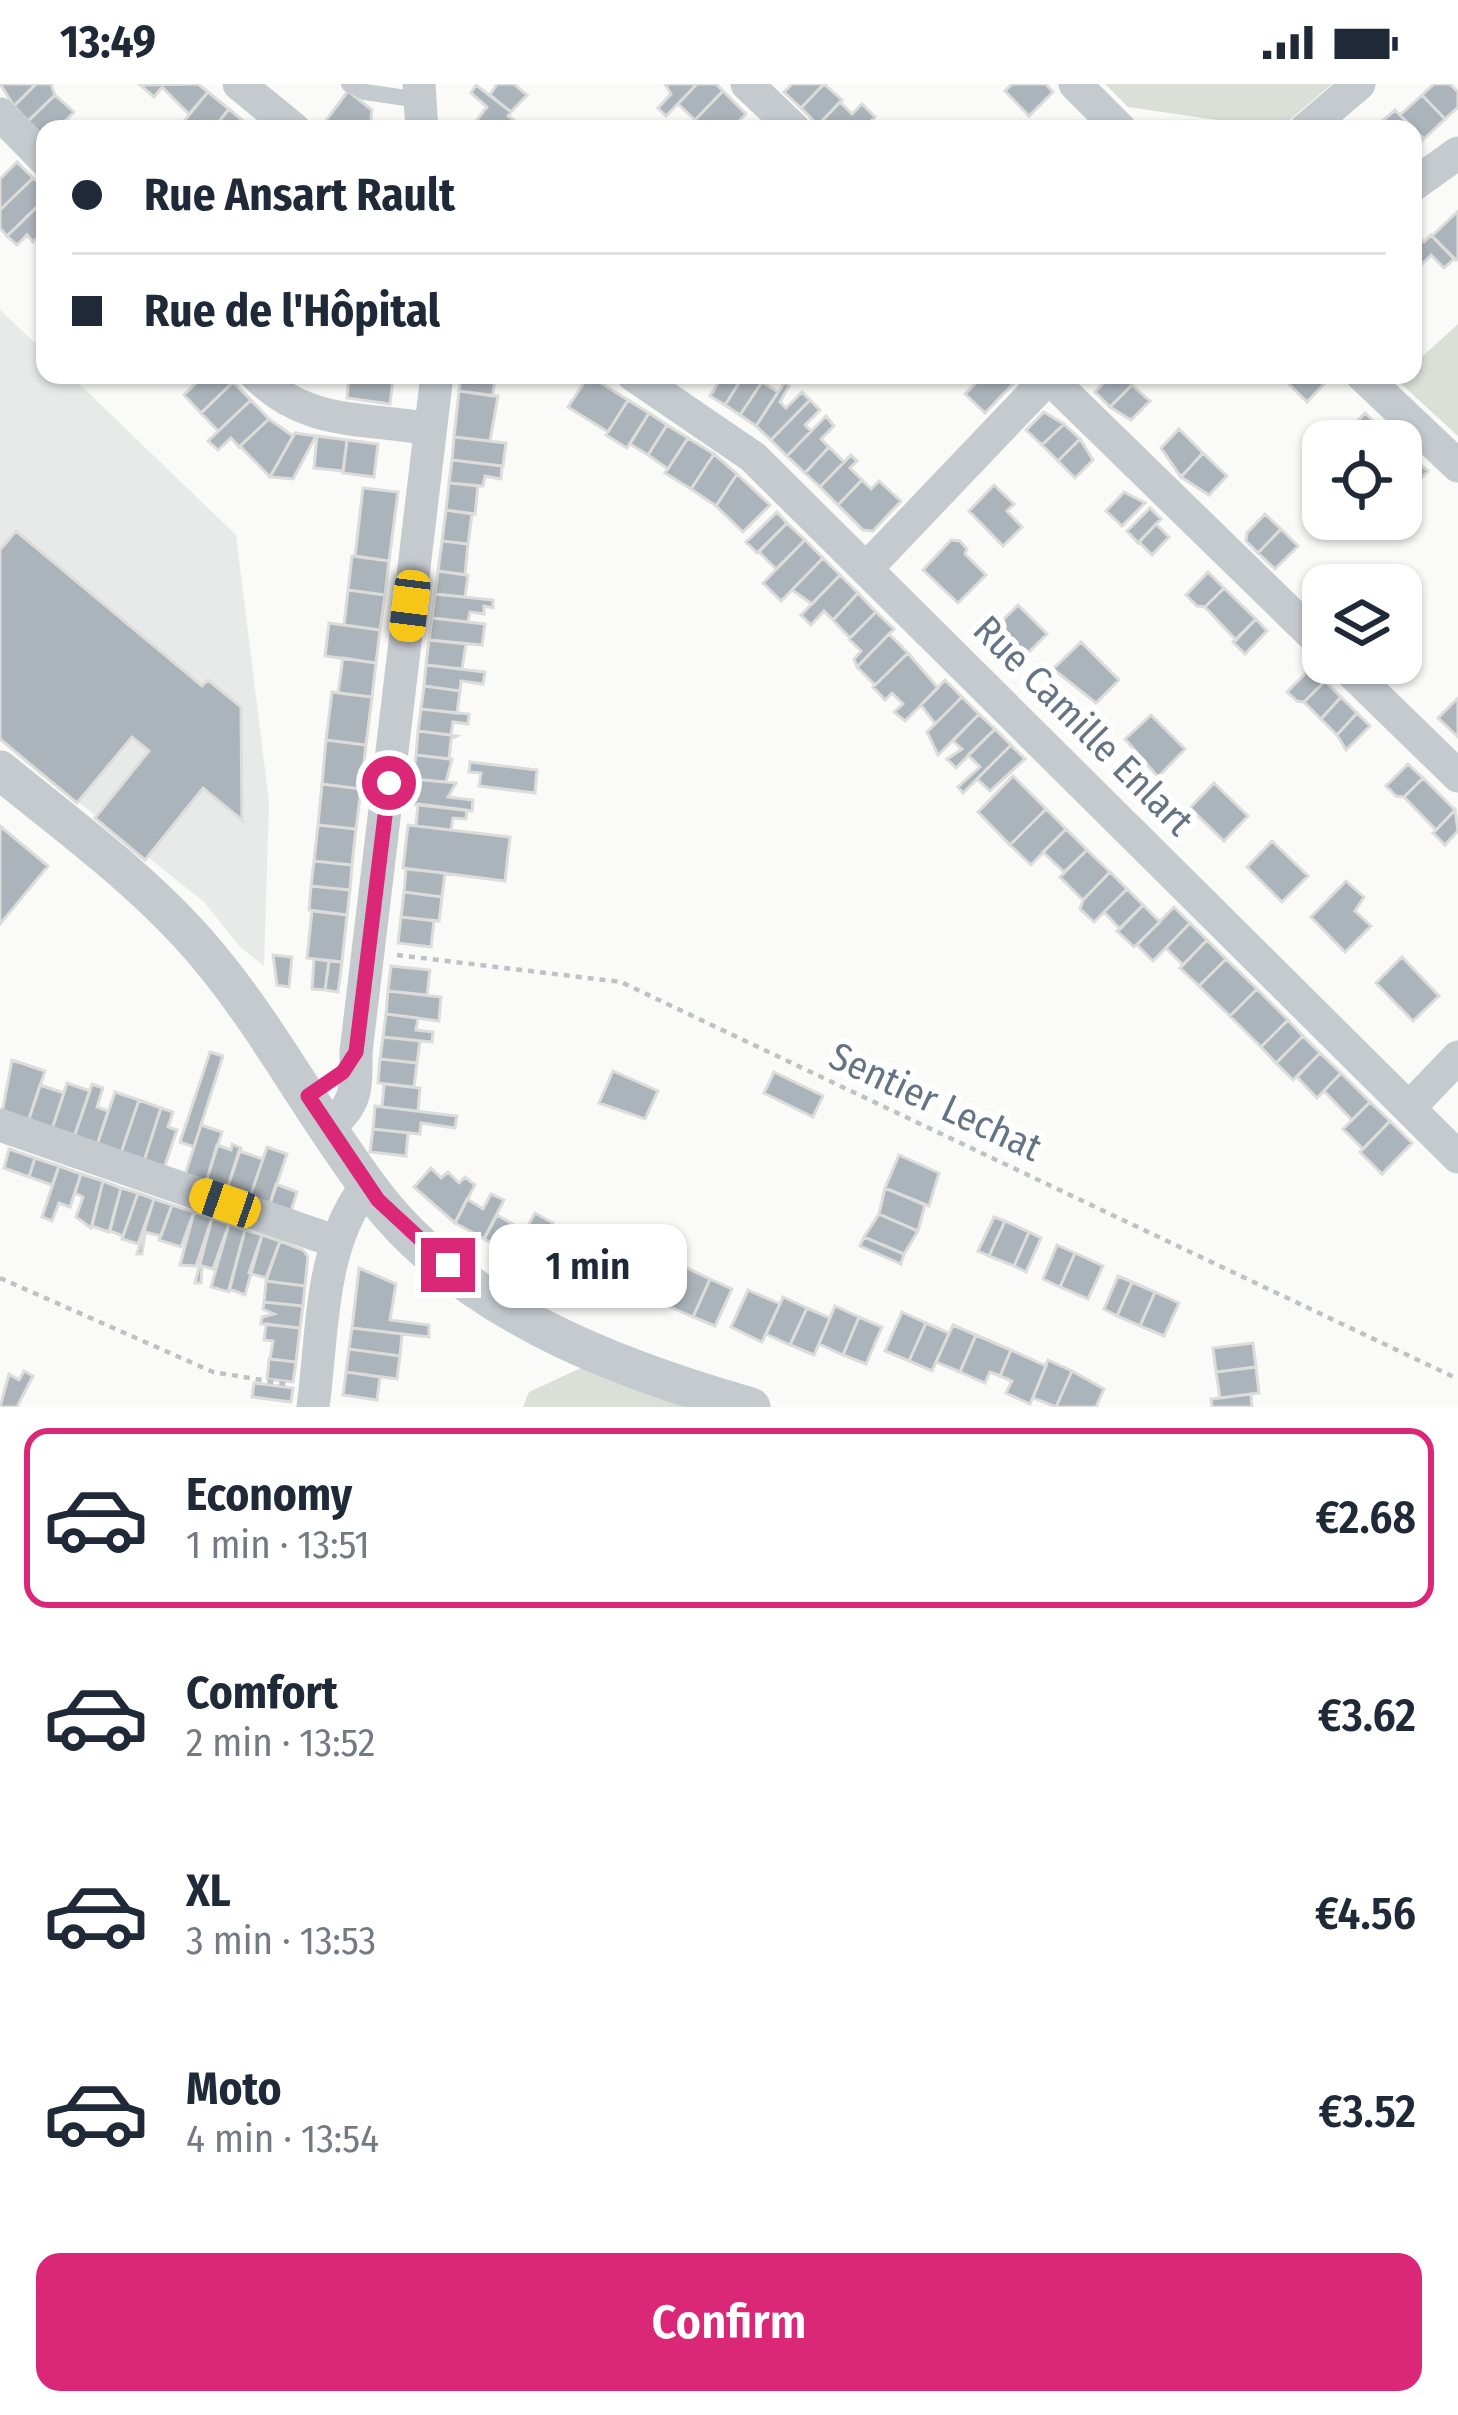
<!DOCTYPE html>
<html lang="en">
<head>
<meta charset="utf-8">
<style>
	:root { --surface:#fff; --page:#f2f2f3; --text:#1f2937; --muted:#747a83; --line:#e0e1e3; --accent:#db2777 }
	body { margin:0; font-family:"Fira Sans Condensed",sans-serif; background:var(--page); color:var(--text); height:100vh; display:flex; flex-direction:column; font-size:45px; white-space:nowrap }
	* { box-sizing:border-box; margin:0 }
	p { font-size:39px; color:var(--muted) }
	.icon { flex:none; width:66px; height:66px; fill:none; stroke:currentColor; stroke-width:2; stroke-linecap:round; stroke-linejoin:round }
	.map { position:relative; height:1323px; overflow:hidden }
	.drawer { display:flex; flex-direction:column; background:var(--surface); flex:1 }
	.drawer>* { flex:none }
	.hud { position:absolute; left:36px; top:36px; width:1386px; height:264px; border-radius:24px; box-shadow:0 3px 9px #0004; display:grid; align-content:center; height:264px; padding:0 36px; background:var(--surface) }
	.tools { position:absolute; left:1302px; top:336px; display:grid; gap:24px }
	.tools a { display:grid; place-items:center; width:120px; height:120px; border-radius:24px; background:var(--surface); box-shadow:0 3px 9px #0004; font-size:60px }
	.end { position:absolute; width:54px; height:54px; margin:-27px; border:15px solid #db2777; background:#fff; box-shadow:0 0 0 6px #fff }
	.from { border-radius:50% }
	.bubble { position:absolute; height:84px; border-radius:24px; background:var(--surface); box-shadow:0 3px 9px #0004; font-size:39px; font-weight:600; line-height:84px; text-align:center }
	.car { position:absolute; width:36px; height:72px; margin:-36px -18px; border-radius:15px; box-shadow:0 0 9px 3px #0007; background:linear-gradient(#f5c518 24%,#345 0 40%,#f5c518 0 76%,#345 0 86%,#f5c518 0) }
	.hud b { display:flex; align-items:center; gap:42px; height:114px; font-size:45px }
	.hud b+b { border-top:3px solid var(--line) }
	.hud i { width:30px; height:30px; background:var(--text) }
	ul { padding:21px 0 0; list-style:none }
	li { display:flex; align-items:center; gap:36px; height:180px; margin:0 24px 18px; padding:0 12px; border:6px solid transparent; border-radius:24px }
	li div { flex:1 }
	li b { display:block; font-size:45px }
	li em { font-style:normal; font-weight:600 }
	li.selected { border-color:var(--accent) }
	li>.icon { width:108px; height:108px; stroke-width:1.5 }
	.primary-button { display:flex; gap:24px; margin-top:auto; padding:24px 36px }
	.primary-button a { flex:1; height:138px; border-radius:24px; background:var(--accent); color:#fff; font-size:48px; font-weight:600; line-height:138px; text-align:center }
	.status { display:flex; justify-content:space-between; align-items:center; height:84px; padding:0 60px; background:var(--surface); direction:ltr }
	.status svg { height:33px; fill:currentColor }
	.map>svg:first-child { display:block }
	.built { fill:#e8e9e9 }
	.green { fill:#dae0d7 }
	.building { fill:#acb4bb; stroke:#dcdcda; stroke-width:3 }
	.lines { fill:none; stroke-linecap:round; stroke-linejoin:round }
	.path { stroke:#bfc2c5; stroke-width:4.5; stroke-dasharray:6 6; stroke-linecap:butt }
	.service { stroke:#c5cace; stroke-width:16 }
	.minor { stroke:#c5cace; stroke-width:33 }
	.tertiary { stroke:#c5cace; stroke-width:39 }
	.route { stroke:#db2777; stroke-width:15 }
	.labels { text-anchor:middle; stroke-width:12; stroke-linejoin:round; paint-order:stroke }
	.street-label { font-size:39px; fill:#647484; stroke:#fff }
</style>
</head>
<body>
<div class="status"><b>13:49</b><svg viewBox="0 0 49 12"><path d="M0 12V9h3v3zM5 12V6h3v6zM10 12V3h3v9zM15 12V0h3v12zM26 1h20v11H26zM47 4h2v5h-2z"/></svg></div>
<div class="map">
<svg width="1458" height="1323" viewBox="0 0 1458 1323">
	<rect width="100%" height="100%" fill="#fafaf8"/>
	<path class="built" d="M0,226L45,268V291H70L236,451L269,718L264,882L240,863L204,818L0,655Z"/>
	<path class="green" d="M1105,0H1332L1279,45L1128,23Z
		M1458,240V352L1397,296L1413,291V281Z
		M581,1284L698,1323H523L529,1308Z"/>
	<path class="building" d="M0,0H36L14,22Z
		M36,0H51L55,11L28,37L14,22Z
		M198,0L208,8L189,30L162,3L154,13L140,1Z
		M514,0L527,11L511,28L490,11L497,0Z
		M697,0H716L723,7L695,36L678,20Z
		M697,0L666,32L658,24L671,10L665,0Z
		M792,0H824L801,24L784,8Z
		M824,0L842,16L818,41L801,24Z
		M1012,0H1046L1053,8L1029,32L1005,7Z
		M1434,0H1450L1458,8V23L1445,35L1422,11Z
		M476,1L511,28L508,32L527,45H490L476,37L487,23L471,9Z
		M348,7L372,26L370,45H331L324,39Z
		M723,7L746,30L731,45H704L695,36Z
		M208,8L229,25L213,45H184L180,42Z
		M55,11L74,28L57,45H45V54L28,37Z
		M1422,11L1445,35L1424,55L1400,31Z
		M840,18L852,30L862,20L875,33L863,45H822L818,41Z
		M229,25L253,45H213Z
		M1395,26L1424,55L1413,66V45H1373Z
		M17,78L33,94L0,126V95Z
		M33,94L45,106V115L7,152L0,144V126Z
		M45,115V146L33,158L27,151L17,161L7,152Z
		M1458,127V174L1456,176L1432,152Z
		M1413,147L1424,158L1431,151L1454,175L1444,184L1431,171L1413,189Z
		M204,291H226L233,298L201,329L184,311Z
		M349,291L393,296L390,320L347,314Z
		M461,291H495L493,312L459,307Z
		M589,291L628,316L608,348L568,323Z
		M723,291H744L725,321L710,312Z
		M744,291L762,298L740,331L725,321Z
		M984,291H1003L1013,300L985,329L965,310Z
		M1111,291H1123L1132,301L1110,323L1095,308Z
		M1280,291H1317L1325,299L1307,318Z
		M233,298L251,316L218,347L201,329Z
		M762,298L778,308L756,342L740,331Z
		M785,298L789,302L780,318L786,324L802,308L810,316L771,356L756,342Z
		M1132,301L1150,317L1131,336L1110,323Z
		M459,307L498,312L490,357L454,353Z
		M251,316L269,335L239,363L231,354L218,366L208,357Z
		M628,316L649,329L627,364L606,351Z
		M810,316L820,326L805,341L811,347L787,372L771,356Z
		M1044,328L1064,340L1042,361L1026,346Z
		M649,329L667,341L648,371L630,360Z
		M1365,329L1381,344L1368,357H1346L1342,354Z
		M826,332L834,342L821,355L829,363L805,389L787,372Z
		M269,335L293,352L270,393L240,362Z
		M1064,340L1080,355L1058,377L1042,361Z
		M667,341L688,354L668,385L648,371Z
		M1179,345L1203,369L1181,393L1161,364Z
		M295,349L316,352L293,395L270,393Z
		M317,352L347,356L343,387L314,384Z
		M454,353L506,359L503,382L452,376Z
		M688,354L714,370L691,405L665,389Z
		M1080,355L1093,376L1075,394L1058,377Z
		M347,356L378,360L374,393L343,389Z
		M829,363L844,378L820,403L805,389Z
		M1203,369L1227,392L1209,411L1181,393Z
		M714,370L737,390L716,422L691,405Z
		M851,371L857,377L850,384L862,396L838,421L820,403Z
		M452,376L502,382L501,395L485,392L483,402L449,399Z
		M1415,376L1428,387L1405,412L1401,390Z
		M737,390L770,421L743,448L716,422Z
		M862,396L871,405L879,397L901,417L873,447L863,446L838,421Z
		M449,399L478,402L475,430L446,426Z
		M994,401L1014,420L1007,427L1022,443L1003,462L969,427Z
		M363,404L398,408L389,477L355,472Z
		M1124,408L1145,419L1122,442L1106,427Z
		M1150,424L1161,435L1138,459L1127,447Z
		M446,426L472,430L468,460L442,457Z
		M777,428L787,439L757,469L746,458Z
		M1265,430L1281,445L1258,469L1246,457L1247,449Z
		M787,439L805,456L776,485L759,468Z
		M1156,440L1169,453L1152,471L1139,458Z
		M1281,445L1298,462L1275,485L1258,469Z
		M16,447L202,602L208,596L241,623L242,736L203,704L145,776L95,734L149,667L132,653L77,719L0,655V466Z
		M805,456L823,474L781,517L763,499Z
		M951,456L960,457L967,465L965,470L986,491L958,519L923,486Z
		M442,457L468,460L465,491L438,487Z
		M352,472L389,477L385,511L348,506Z
		M823,474L840,491L812,520L792,506Z
		M438,487L468,491L465,513L435,510Z
		M1208,488L1224,504L1205,523L1197,522L1186,511Z
		M840,491L858,509L833,536L824,527L811,541L801,531Z
		M1224,504L1256,535L1236,556L1205,523Z
		M348,506L385,511L380,546L344,541Z
		M858,509L876,528L850,554L833,536Z
		M435,510L493,516V524L484,522V530L470,528L468,538L432,534Z
		M1018,521L1047,550L1019,578L996,555L1004,547L998,541Z
		M876,528L894,545L857,583L854,575L861,567L849,555Z
		M432,534L485,540L482,561L429,556Z
		M1256,535L1267,547L1245,570L1233,558Z
		M329,539L380,546L376,579L325,572Z
		M889,550L908,569L875,601L857,583Z
		M429,556L466,560L462,585L426,581Z
		M1406,557L1418,569L1395,592L1381,579H1401Z
		M1081,558L1119,596L1096,619L1053,585Z
		M908,569L938,604L905,637L894,628L903,620L892,609L885,616L873,603Z
		M343,574L376,579L372,613L338,609Z
		M426,581L485,588L483,600L461,597L460,607L424,602Z
		M1311,584L1325,597L1304,618L1297,617L1287,608Z
		M945,596L962,613L935,640L921,621Z
		M1325,597L1341,613L1321,635L1304,618Z
		M424,602L460,607L457,629L421,625Z
		M332,608L372,613L366,661L326,656Z
		M962,613L979,630L938,671L927,648Z
		M1341,613L1357,629L1337,651L1321,635Z
		M1458,614V653L1438,634Z
		M421,625L469,630L468,640L453,638L451,651L418,647Z
		M1357,629L1370,642L1346,666L1337,651Z
		M979,630L995,645L956,684L947,675L962,665L953,657Z
		M1151,631L1185,665L1158,693L1125,655Z
		M995,645L1011,661L963,709L958,703L980,683L968,671Z
		M418,647L457,652L451,655L449,675L416,671Z
		M326,656L366,661L361,705L322,700Z
		M1011,661L1025,675L990,707L977,695Z
		M416,671L452,675L446,698L413,695Z
		M470,678L537,686L535,709L479,702L481,689L469,688Z
		M1408,680L1423,694L1404,713L1396,712L1386,702Z
		M1013,692L1046,725L1010,761L978,728Z
		M1423,694L1455,726L1436,746L1404,713Z
		M413,695L456,699L448,713L473,716L472,727L410,720Z
		M1214,699L1248,732L1224,757L1190,724Z
		M322,700L361,705L356,745L318,741Z
		M418,720L467,726L466,735L453,734L451,746L416,742Z
		M1046,725L1066,745L1031,781L1010,761Z
		M1455,726L1458,747L1445,761L1433,749Z
		M318,741L356,745L352,781L314,777Z
		M408,741L510,753L505,797L403,784Z
		M0,742L48,782L0,840Z
		M1066,745L1087,766L1064,788L1043,768Z
		M1272,757L1308,792L1282,818L1247,783Z
		M1087,766L1110,788L1083,816L1060,793Z
		M314,777L352,781L350,806L311,802Z
		M406,785L445,789L442,813L404,808Z
		M1110,788L1127,805L1094,838L1080,825L1083,816Z
		M1346,797L1364,813L1355,827L1371,842L1345,868L1311,833Z
		M311,802L350,806L347,831L309,826Z
		M1127,805L1143,821L1120,845L1104,828Z
		M404,808L442,813L439,837L401,833Z
		M1143,821L1160,838L1134,863L1117,847Z
		M1174,823L1190,839L1153,877L1137,861Z
		M312,827L347,831L342,878L307,874Z
		M401,833L434,837L431,863L398,859Z
		M1190,839L1207,856L1183,881L1166,864Z
		M1207,856L1226,875L1199,902L1180,884Z
		M273,871L292,873L289,903L277,901Z
		M1402,873L1439,912L1413,937L1376,899Z
		M314,875L329,877L325,906L312,905Z
		M1226,875L1257,905L1230,932L1199,902Z
		M329,877L342,878L338,908L325,906Z
		M391,882L430,886L427,911L388,907Z
		M1257,905L1288,936L1261,963L1230,932Z
		M388,907L441,913L439,937L386,930Z
		M386,930L418,934L416,946L433,948L432,958L383,953Z
		M1288,936L1303,952L1276,979L1261,963Z
		M1303,952L1320,969L1293,996L1276,979Z
		M383,953L420,957L417,979L380,975Z
		M210,968L223,972L194,1063L180,1058Z
		M1320,969L1341,989L1317,1014L1297,993Z
		M380,975L417,979L414,1003L378,999Z
		M12,976L45,987L28,1038L2,1029Z
		M613,987L658,1007L645,1035L599,1019Z
		M774,988L823,1012L813,1033L764,1009Z
		M1341,989L1370,1018L1352,1036L1324,1007Z
		M67,999L90,1007L74,1053L52,1045Z
		M92,1000L103,1004L97,1023L108,1027L97,1061L74,1053Z
		M384,1000L420,1004L418,1027L382,1023Z
		M40,1001L64,1009L52,1045L28,1038Z
		M115,1008L139,1016L121,1069L97,1061Z
		M139,1016L161,1024L144,1077L121,1069Z
		M1370,1018L1390,1037L1363,1065L1343,1045Z
		M375,1022L457,1032L455,1044L421,1039L420,1050L373,1045Z
		M161,1024L173,1028L168,1043L177,1046L164,1084L144,1077Z
		M1390,1037L1412,1059L1382,1090L1360,1068Z
		M201,1041L222,1048L206,1098L185,1091Z
		M373,1045L408,1049L406,1072L370,1068Z
		M232,1060L241,1064L227,1105L206,1098L217,1061L231,1066Z
		M267,1063L287,1070L270,1120L250,1113Z
		M9,1065L35,1074L29,1093L4,1084Z
		M239,1067L263,1075L250,1113L227,1105Z
		M899,1071L939,1089L929,1122L885,1104Z
		M35,1074L59,1082L52,1101L29,1093Z
		M59,1082L81,1090L70,1123L59,1119L52,1137L42,1133Z
		M431,1084L441,1094L448,1088L459,1099L465,1093L475,1101L455,1139L414,1103Z
		M81,1090L103,1097L91,1144L76,1133L83,1113L75,1109Z
		M103,1097L121,1104L109,1148L92,1142Z
		M276,1100L297,1108L291,1127L270,1120Z
		M121,1104L138,1109L123,1152L110,1147Z
		M885,1104L925,1121L918,1147L879,1130Z
		M138,1109L154,1115L138,1160L122,1155Z
		M491,1110L504,1116L484,1155L455,1139L467,1115L483,1125Z
		M154,1115L172,1121L161,1152L145,1148L142,1170H137Z
		M172,1121L194,1128L181,1163L159,1156Z
		M194,1128L212,1134L196,1182L180,1181Z
		M535,1129L553,1139L532,1180L484,1155L497,1131L525,1147Z
		M879,1130L918,1147L904,1170L864,1153Z
		M994,1133L1005,1137L989,1172L978,1167Z
		M212,1134L229,1140L213,1185L202,1182L201,1199H195Z
		M1005,1137L1029,1148L1014,1182L989,1172Z
		M229,1140L245,1146L229,1208L211,1203Z
		M245,1146L262,1151L245,1211L229,1205Z
		M605,1148L614,1152L597,1188L587,1183Z
		M1029,1148L1041,1154L1026,1188L1014,1182Z
		M262,1151L280,1157L266,1194L249,1189Z
		M614,1152L640,1164L628,1190L608,1181L603,1191L597,1188Z
		M864,1153L904,1170L901,1180L860,1162Z
		M280,1157L303,1166L308,1173L305,1202L266,1197Z
		M1057,1161L1075,1169L1060,1203L1043,1195Z
		M1075,1169L1103,1182L1088,1215L1060,1203Z
		M654,1175L683,1187L668,1222L639,1209Z
		M685,1183L710,1195L693,1233L668,1222Z
		M359,1184L396,1200L390,1236L429,1241V1253L352,1244Z
		M1118,1192L1132,1198L1117,1232L1104,1225Z
		M710,1195L732,1205L715,1242L693,1233Z
		M266,1197L305,1202L303,1222L264,1218Z
		M1132,1198L1155,1208L1140,1242L1117,1232Z
		M748,1206L780,1220L762,1258L731,1243Z
		M1155,1208L1179,1219L1164,1252L1140,1242Z
		M783,1213L807,1224L790,1261L766,1250Z
		M264,1218L303,1222L300,1244L261,1240L262,1233L274,1230L263,1225Z
		M835,1222L859,1233L843,1271L819,1260Z
		M807,1224L830,1234L814,1271L790,1261Z
		M902,1228L926,1239L909,1277L885,1267Z
		M859,1233L882,1243L866,1280L843,1271Z
		M926,1239L949,1249L932,1287L909,1277Z
		M266,1240L300,1244L296,1278L270,1275L273,1257L264,1256Z
		M953,1241L976,1251L960,1288L936,1278Z
		M352,1244L402,1250L400,1272L349,1265Z
		M976,1251L1011,1266L1000,1292L990,1288L985,1299L960,1288Z
		M1253,1259L1256,1283L1216,1288L1213,1264Z
		M349,1265L400,1272L397,1295L346,1288Z
		M1011,1266L1046,1282L1030,1320L1006,1309L1012,1297L1000,1292Z
		M269,1275L296,1278L293,1298L267,1295Z
		M1048,1276L1072,1287L1056,1323L1033,1314Z
		M1256,1283L1259,1309L1220,1314L1216,1288Z
		M24,1287L33,1292L17,1323H0L9,1290L19,1296Z
		M1072,1287L1104,1305L1096,1323H1056Z
		M346,1288L380,1293L377,1316L343,1311Z
		M254,1299L293,1304L291,1318L252,1313Z
		M1251,1310L1252,1323H1212L1211,1315Z"/>
	<g class="lines">
		<path class="path" d="M397,871L621,898L1458,1295
			M0,1194L213,1288L286,1300"/>
		<path class="service" d="M349,0L365,8L420,16"/>
		<path class="minor" d="M239,0L294,45
			M419,0L422,45
			M747,0L794,45
			M1075,0L1120,45
			M0,30L45,76
			M1306,45L1359,0
			M1413,101L1458,69
			M256,291C306,342 363,333 430,345
			M633,291L753,373L1458,1073
			M1046,291L1323,561
			M1362,291L1458,382
			M866,485L1051,291
			M1342,579L1458,692
			M1410,1023L1458,973
			M0,1041L337,1158
			M328,1043C358,1021 356,1003 356,968L437,291
			M313,1323C323,1249 319,1162 367,1101"/>
		<path class="tertiary" d="M0,686C69,743 146,798 204,867C269,943 314,1033 376,1113C464,1227 617,1285 751,1323"/>
	</g>
	<g class="lines">
		<path class="route" d="M389,699L356,968L343,988L308,1012L378,1116L448,1181"/>
	</g>
	<g class="labels">
		<g class="street-label">
			<text transform="translate(1084 641) rotate(45)" y="14">Rue Camille Enlart</text>
			<text transform="translate(936 1017) rotate(25)" y="14">Sentier Lechat</text>
		</g>
	</g>
</svg>
<div class="tools">
<a><svg class="icon" aria-label="locate" viewBox="0 0 24 24"><circle cx="12" cy="12" r="6"/><path d="M12 2v4M12 18v4M2 12h4M18 12h4"/></svg></a>
<a><svg class="icon" aria-label="layers" viewBox="0 0 24 24"><path d="M12 4l9 5-9 5-9-5zM3 14l9 5 9-5"/></svg></a>
</div>
<i class="end from" style="left:389px;top:699px"></i>
<i class="end" style="left:448px;top:1181px"></i>
<div class="bubble" style="left:489px;top:1140px;width:198px">1 min</div>
<i class="car" style="left:410px;top:522px;rotate:187deg"></i>
<i class="car" style="left:225px;top:1119px;rotate:289deg"></i>
<div class="hud">
<b><i class="from"></i>Rue Ansart Rault</b>
<b><i></i>Rue de l'Hôpital</b>
</div>
</div>
<section class="drawer">
<ul>
<li class="selected"><svg class="icon" aria-label="car" viewBox="0 0 24 24"><path d="M5 17H2v-5l4-1 3-4h7l3 4 3 1v5h-3M9 17h6M6 11h13"/><circle cx="7" cy="17" r="2"/><circle cx="17" cy="17" r="2"/></svg><div><b>Economy</b><p>1 min · 13:51</p></div><em>€2.68</em></li>
<li><svg class="icon" aria-label="car" viewBox="0 0 24 24"><path d="M5 17H2v-5l4-1 3-4h7l3 4 3 1v5h-3M9 17h6M6 11h13"/><circle cx="7" cy="17" r="2"/><circle cx="17" cy="17" r="2"/></svg><div><b>Comfort</b><p>2 min · 13:52</p></div><em>€3.62</em></li>
<li><svg class="icon" aria-label="car" viewBox="0 0 24 24"><path d="M5 17H2v-5l4-1 3-4h7l3 4 3 1v5h-3M9 17h6M6 11h13"/><circle cx="7" cy="17" r="2"/><circle cx="17" cy="17" r="2"/></svg><div><b>XL</b><p>3 min · 13:53</p></div><em>€4.56</em></li>
<li><svg class="icon" aria-label="car" viewBox="0 0 24 24"><path d="M5 17H2v-5l4-1 3-4h7l3 4 3 1v5h-3M9 17h6M6 11h13"/><circle cx="7" cy="17" r="2"/><circle cx="17" cy="17" r="2"/></svg><div><b>Moto</b><p>4 min · 13:54</p></div><em>€3.52</em></li>
</ul>
<div class="primary-button"><a>Confirm</a></div>
</section>
</body>
</html>
